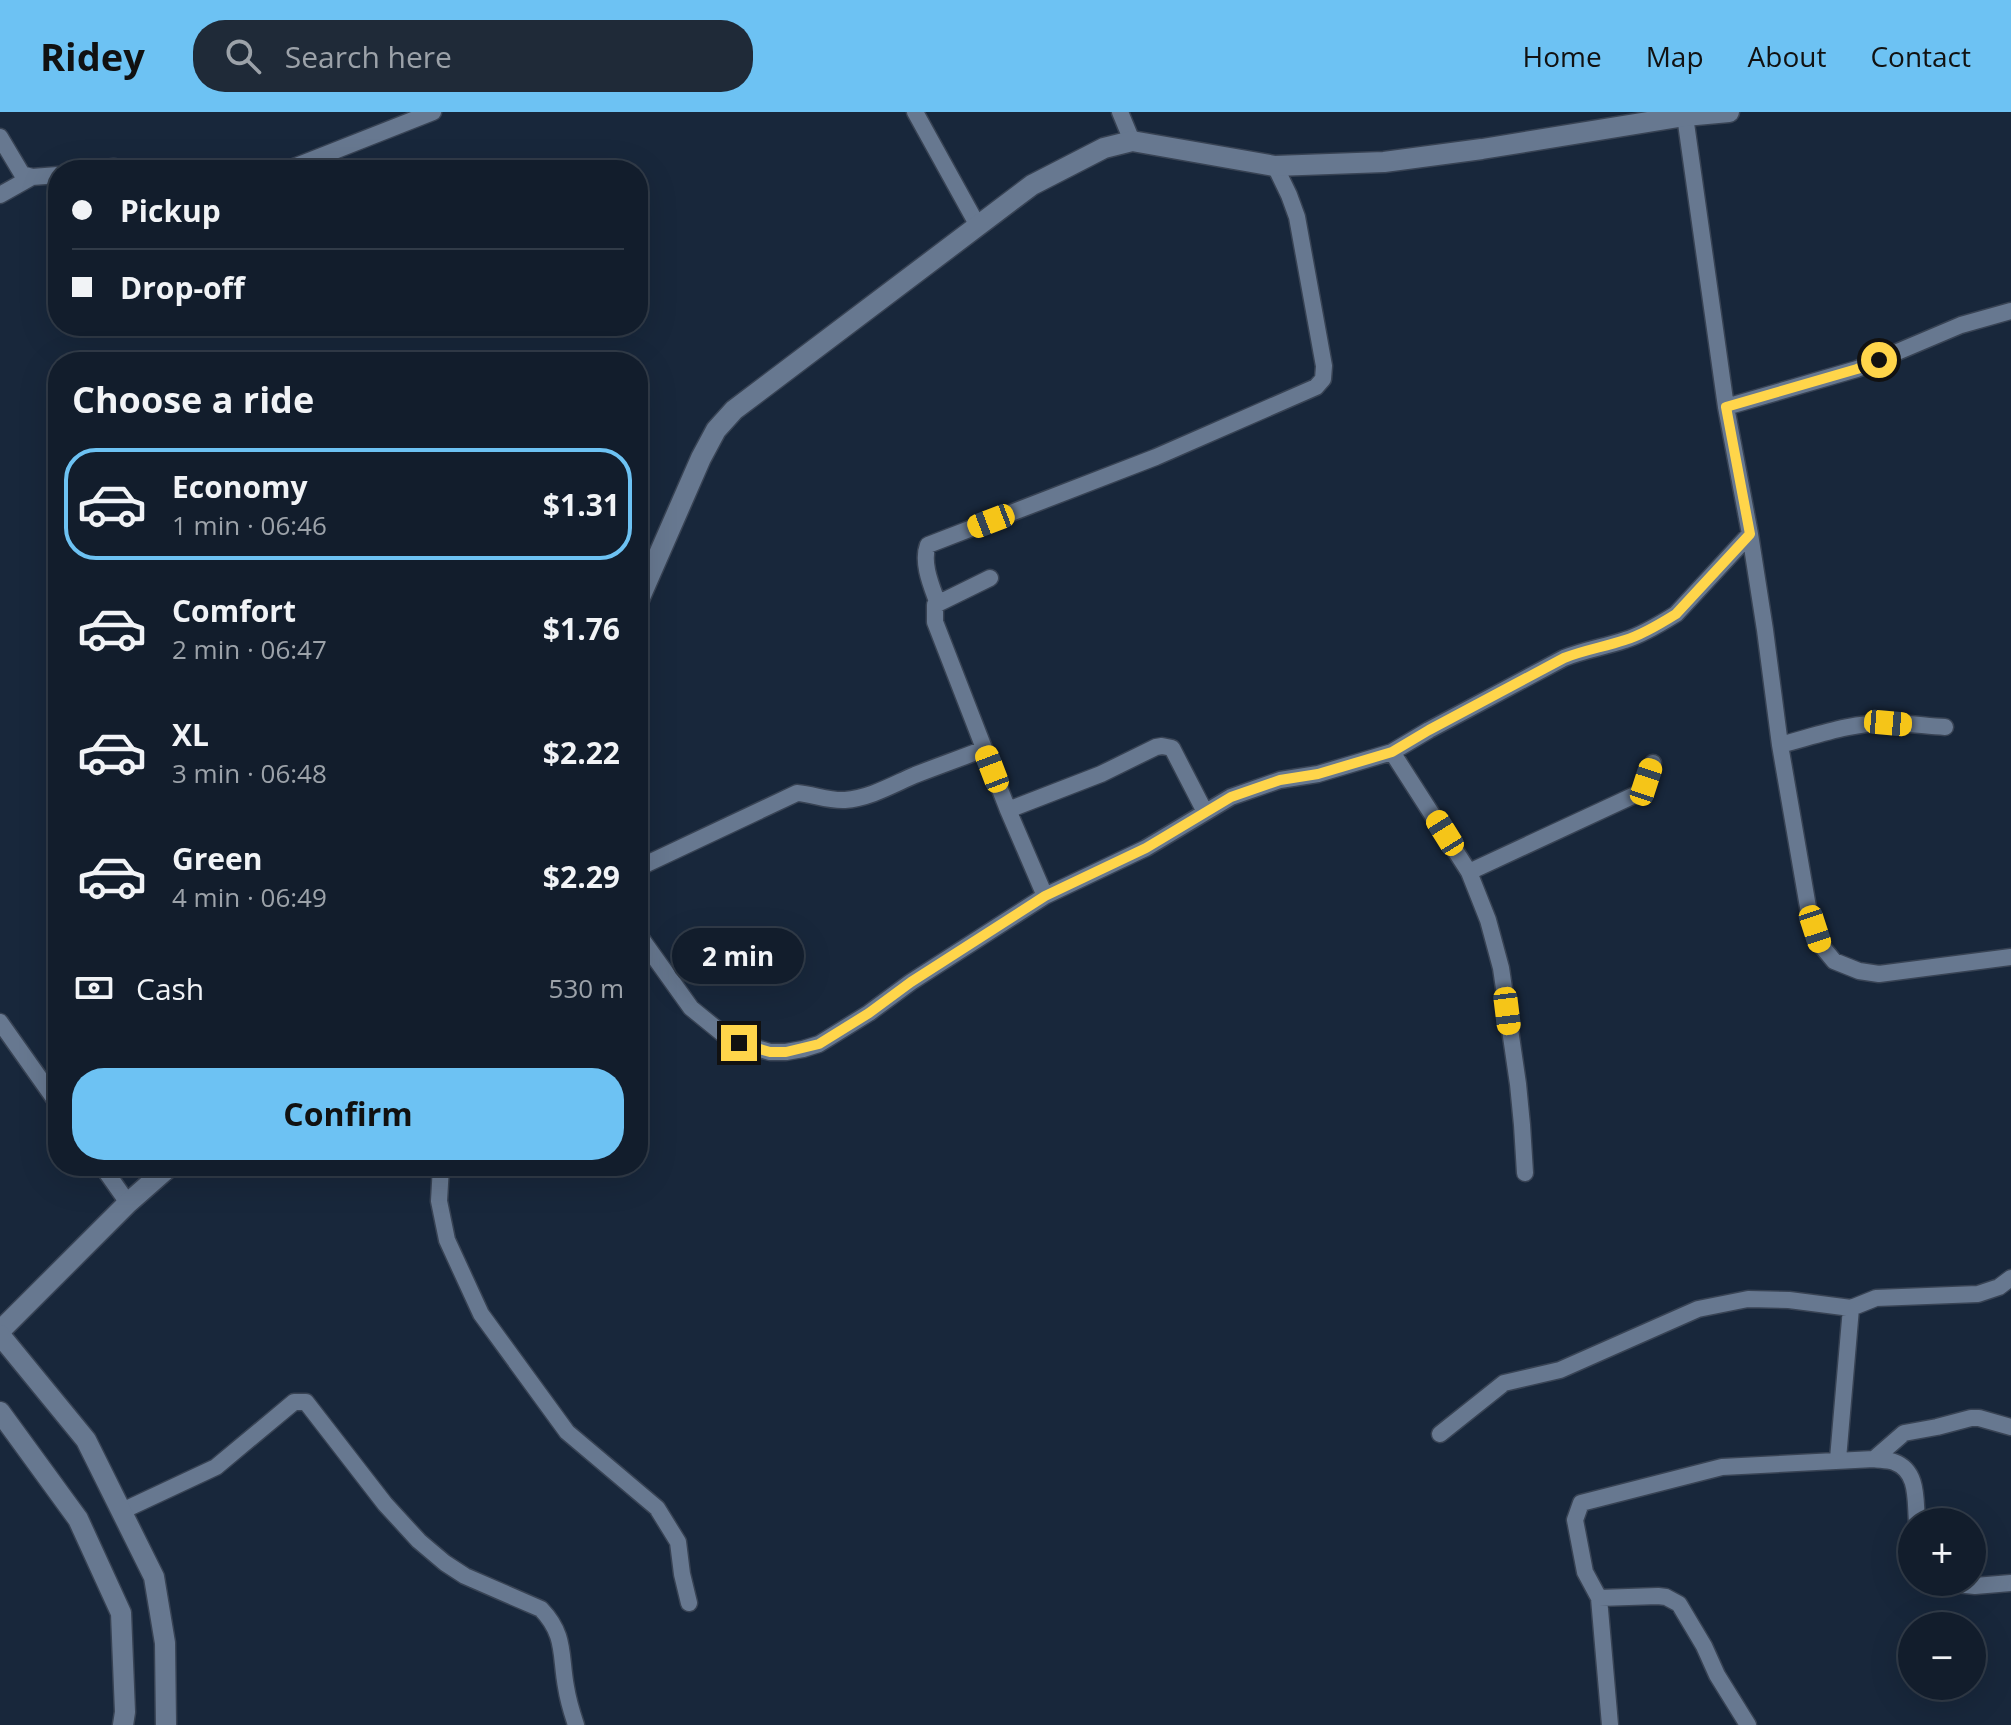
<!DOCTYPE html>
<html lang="en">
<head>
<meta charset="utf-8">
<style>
	:root { --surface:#121d2c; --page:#1f2a38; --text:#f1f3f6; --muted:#9ca2a9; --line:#313b48; --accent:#6dc2f3 }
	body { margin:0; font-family:"Open Sans",sans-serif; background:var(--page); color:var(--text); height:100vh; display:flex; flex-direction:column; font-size:30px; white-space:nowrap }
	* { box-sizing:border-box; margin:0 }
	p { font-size:26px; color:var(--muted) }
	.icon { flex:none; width:44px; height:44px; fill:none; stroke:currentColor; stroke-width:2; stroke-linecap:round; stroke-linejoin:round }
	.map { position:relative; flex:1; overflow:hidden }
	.drawer { position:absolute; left:48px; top:240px; width:600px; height:824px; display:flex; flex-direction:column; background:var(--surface); border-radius:32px; box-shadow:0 8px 32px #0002,0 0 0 2px var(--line) }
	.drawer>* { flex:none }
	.banner { position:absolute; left:48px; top:48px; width:600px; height:176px; border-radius:32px; box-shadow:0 8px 32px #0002,0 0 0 2px var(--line); display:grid; align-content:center; height:176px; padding:0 24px; background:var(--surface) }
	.buttons { position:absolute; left:1898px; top:1396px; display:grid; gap:16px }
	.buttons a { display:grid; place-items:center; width:88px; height:88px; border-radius:50%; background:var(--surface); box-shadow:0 8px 32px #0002,0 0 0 2px var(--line); font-size:40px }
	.end { position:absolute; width:36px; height:36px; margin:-18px; border:10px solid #ffd54a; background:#111; box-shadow:0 0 0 4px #111 }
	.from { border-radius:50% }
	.bubble { position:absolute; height:56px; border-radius:28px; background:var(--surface); box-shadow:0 8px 32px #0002,0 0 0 2px var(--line); font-size:26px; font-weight:700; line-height:56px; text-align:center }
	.car { position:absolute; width:24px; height:48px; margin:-24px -12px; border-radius:10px; box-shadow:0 0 6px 2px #0007; background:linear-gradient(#f5c518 24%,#345 0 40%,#f5c518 0 76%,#345 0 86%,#f5c518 0) }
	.banner b { display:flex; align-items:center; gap:28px; height:76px; font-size:30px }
	.banner b+b { border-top:2px solid var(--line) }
	.banner i { width:20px; height:20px; background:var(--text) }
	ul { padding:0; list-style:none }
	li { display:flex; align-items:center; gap:24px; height:112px; margin:0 16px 12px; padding:0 8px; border:4px solid transparent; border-radius:32px }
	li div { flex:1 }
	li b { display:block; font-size:30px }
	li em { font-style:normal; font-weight:700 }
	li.current { border-color:var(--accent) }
	li>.icon { width:72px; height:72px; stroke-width:1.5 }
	h2 { padding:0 24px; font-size:36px; line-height:96px }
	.pay { display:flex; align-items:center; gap:20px; height:88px; padding:0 24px; font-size:30px }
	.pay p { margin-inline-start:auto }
	.action { display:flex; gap:16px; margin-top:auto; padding:16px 24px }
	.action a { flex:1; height:92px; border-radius:32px; background:var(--accent); color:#111; font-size:32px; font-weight:700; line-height:92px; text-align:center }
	header { display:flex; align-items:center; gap:48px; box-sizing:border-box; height:112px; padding:0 40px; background:var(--accent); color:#111 }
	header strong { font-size:38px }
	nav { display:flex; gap:44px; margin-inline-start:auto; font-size:28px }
	.search { width:560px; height:72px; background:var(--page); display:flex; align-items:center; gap:20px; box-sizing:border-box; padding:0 28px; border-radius:32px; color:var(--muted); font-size:30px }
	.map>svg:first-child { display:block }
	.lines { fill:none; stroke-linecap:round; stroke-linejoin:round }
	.minor-casing { stroke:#384354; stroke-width:19 }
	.tertiary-casing { stroke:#384354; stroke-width:23 }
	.secondary-casing { stroke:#384354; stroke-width:23 }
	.minor { stroke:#677890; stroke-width:16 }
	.tertiary { stroke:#677890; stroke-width:20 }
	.secondary { stroke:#677890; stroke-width:20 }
	.route { stroke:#ffd54a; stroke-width:10 }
</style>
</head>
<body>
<header>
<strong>Ridey</strong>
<div class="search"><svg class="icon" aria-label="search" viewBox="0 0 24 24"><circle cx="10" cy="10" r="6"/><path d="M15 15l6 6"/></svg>Search here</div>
<nav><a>Home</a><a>Map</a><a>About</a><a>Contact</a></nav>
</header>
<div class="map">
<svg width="2011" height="1613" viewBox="0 0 2011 1613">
	<rect width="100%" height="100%" fill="#18273b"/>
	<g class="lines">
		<g class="minor-casing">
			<path id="minor" d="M915,0L978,114
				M1120,0L1132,29
				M0,25L22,62L32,65
				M86,58L114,55L119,58
				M286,58L433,0
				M0,83L32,65L58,63
				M1726,295L1857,257L1961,213L2011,199
				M1750,422L1765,518L1780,633L1809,801L1820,832L1834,849L1859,859L1879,862L2011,845
				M990,466L935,493V510L1008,698L1045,784
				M938,492C932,475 921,451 928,433L1156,345L1316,275L1323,267L1324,254L1297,105L1289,83L1275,54
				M1780,633C1815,624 1852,610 1889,611C1908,611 1926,614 1945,615
				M1392,640L1469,760L1488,808L1501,856L1518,972L1522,1013L1525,1061
				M1008,698L1101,662L1156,635L1162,634L1172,636L1205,700
				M638,756L797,681C813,682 828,689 845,688C870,686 892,673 915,663C938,654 961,646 984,637
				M1469,760L1639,681L1646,670L1653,651
				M638,822L691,896L723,922L739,931L770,940H786L803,937L819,932L869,901L911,870L1045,784L1146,736L1231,685L1280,668L1318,662L1392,640L1429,618L1564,546C1584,538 1604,535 1625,528C1642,523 1660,512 1676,502L1750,422L1726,295L1685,4
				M0,910L58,992
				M102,1054L128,1091
				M441,1054L439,1089L447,1128L481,1202L567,1320L657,1396L678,1430L682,1462L689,1491
				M1440,1322L1504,1271L1560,1258L1698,1197L1748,1187L1789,1188L1851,1196
				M1838,1347L1851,1196L1876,1186L1978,1182L1999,1175L2011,1166
				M1874,1347L1904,1321L1937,1315L1971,1306H1979L2011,1315
				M122,1399L216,1355L294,1290H306L385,1392L419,1429L445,1451L465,1464L541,1497C566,1523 560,1543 566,1575C568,1588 572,1601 576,1613
				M1938,1470L1975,1474L2011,1471
				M1599,1486L1658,1484L1666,1485L1679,1492L1704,1534L1717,1563L1748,1613
				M1610,1613L1599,1486L1585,1460L1575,1408L1581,1391L1722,1355L1874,1347C1880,1348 1888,1348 1894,1350C1919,1359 1915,1389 1917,1410"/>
		</g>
		<g class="tertiary-casing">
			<path id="tertiary" d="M638,490L701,346L716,318L734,298L1032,73L1104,36L1132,29L1275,54L1384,50L1482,37L1685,4L1729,0
				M0,1219L128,1091L170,1054"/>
		</g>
		<g class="secondary-casing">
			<path id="secondary" d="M0,1223L86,1328L154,1465L165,1531L166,1613
				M0,1300L78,1407L121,1501L125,1600L123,1613"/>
		</g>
		<use href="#minor" class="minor"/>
		<use href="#tertiary" class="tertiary"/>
		<use href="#secondary" class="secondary"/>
	</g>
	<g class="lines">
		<path class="route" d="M739,931L770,940H786L819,932L869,901L911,870L1045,784L1146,736L1231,685L1280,668L1318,662L1392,640L1429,618L1564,546C1584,538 1604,535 1625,528C1642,523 1660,512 1676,502L1750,422L1726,295L1857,257L1879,248"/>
	</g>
</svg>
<div class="buttons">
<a>+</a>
<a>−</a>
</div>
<i class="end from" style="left:1879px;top:248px"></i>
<i class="end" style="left:739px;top:931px"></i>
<div class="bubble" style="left:672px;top:816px;width:132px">2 min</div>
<i class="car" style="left:991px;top:409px;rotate:249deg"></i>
<i class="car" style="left:1888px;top:611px;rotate:95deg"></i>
<i class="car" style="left:992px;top:657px;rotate:339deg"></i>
<i class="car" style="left:1646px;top:670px;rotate:18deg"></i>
<i class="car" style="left:1445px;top:721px;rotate:328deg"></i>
<i class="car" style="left:1815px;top:817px;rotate:162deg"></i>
<i class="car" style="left:1507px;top:899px;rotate:173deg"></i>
<div class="banner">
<b><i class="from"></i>Pickup</b>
<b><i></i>Drop-off</b>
</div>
<section class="drawer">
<h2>Choose a ride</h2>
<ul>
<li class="current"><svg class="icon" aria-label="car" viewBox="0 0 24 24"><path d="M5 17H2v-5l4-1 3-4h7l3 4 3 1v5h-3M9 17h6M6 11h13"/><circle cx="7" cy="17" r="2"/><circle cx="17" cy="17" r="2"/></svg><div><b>Economy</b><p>1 min · 06:46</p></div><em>$1.31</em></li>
<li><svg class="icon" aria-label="car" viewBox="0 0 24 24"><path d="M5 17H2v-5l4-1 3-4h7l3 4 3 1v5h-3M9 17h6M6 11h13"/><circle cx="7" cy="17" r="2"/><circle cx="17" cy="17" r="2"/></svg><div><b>Comfort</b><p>2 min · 06:47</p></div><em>$1.76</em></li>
<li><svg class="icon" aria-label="car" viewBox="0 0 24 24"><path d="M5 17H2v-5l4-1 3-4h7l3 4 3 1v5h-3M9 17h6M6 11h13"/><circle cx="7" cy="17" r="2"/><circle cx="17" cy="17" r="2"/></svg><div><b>XL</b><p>3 min · 06:48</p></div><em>$2.22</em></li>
<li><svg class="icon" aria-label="car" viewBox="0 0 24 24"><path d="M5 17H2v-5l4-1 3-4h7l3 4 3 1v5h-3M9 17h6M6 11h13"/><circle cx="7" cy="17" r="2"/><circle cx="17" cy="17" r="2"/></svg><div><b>Green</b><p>4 min · 06:49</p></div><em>$2.29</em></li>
</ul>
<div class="pay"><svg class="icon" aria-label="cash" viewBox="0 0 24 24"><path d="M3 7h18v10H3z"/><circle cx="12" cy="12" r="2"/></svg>Cash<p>530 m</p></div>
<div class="action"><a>Confirm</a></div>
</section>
</div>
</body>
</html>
